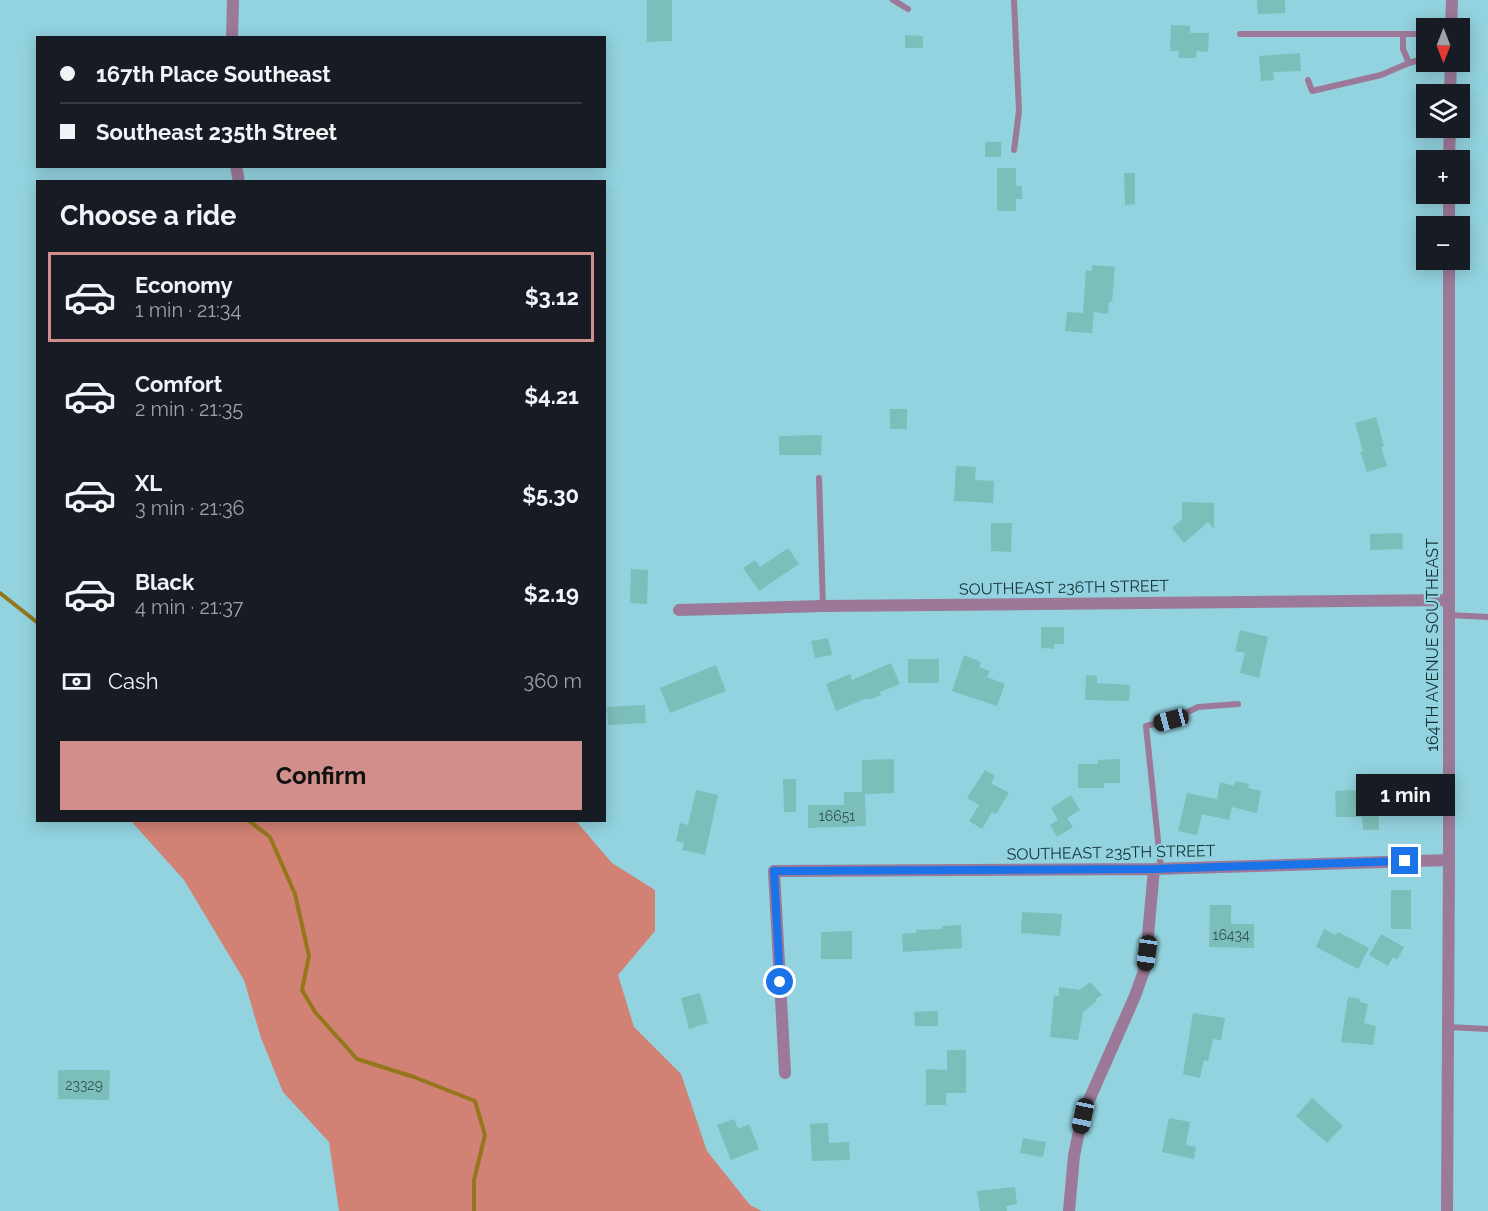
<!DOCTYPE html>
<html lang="en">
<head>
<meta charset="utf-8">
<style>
	:root { --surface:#171b24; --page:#242831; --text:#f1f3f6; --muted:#9ea1a6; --line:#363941; --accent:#d08f8b }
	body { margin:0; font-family:Raleway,sans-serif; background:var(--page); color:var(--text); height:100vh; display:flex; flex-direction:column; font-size:22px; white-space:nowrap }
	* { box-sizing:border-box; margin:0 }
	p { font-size:20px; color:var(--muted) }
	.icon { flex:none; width:33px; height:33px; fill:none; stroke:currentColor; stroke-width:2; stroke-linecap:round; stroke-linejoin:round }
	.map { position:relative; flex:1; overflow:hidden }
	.sheet { position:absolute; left:36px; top:180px; width:570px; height:642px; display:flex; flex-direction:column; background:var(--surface); border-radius:0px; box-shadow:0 3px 15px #0003 }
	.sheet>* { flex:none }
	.banner { position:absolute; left:36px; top:36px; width:570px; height:132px; border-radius:0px; box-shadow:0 3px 15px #0003; display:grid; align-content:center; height:132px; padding:0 24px; background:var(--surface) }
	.needle { width:39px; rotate:180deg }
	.buttons { position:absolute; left:1416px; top:18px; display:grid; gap:12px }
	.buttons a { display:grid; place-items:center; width:54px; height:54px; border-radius:0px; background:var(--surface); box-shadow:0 3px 15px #0003; font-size:30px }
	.end { position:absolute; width:27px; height:27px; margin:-14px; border:8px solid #1a73e8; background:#fff; box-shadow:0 0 0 3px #fff }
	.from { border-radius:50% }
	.bubble { position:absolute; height:42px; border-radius:0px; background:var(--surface); box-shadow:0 3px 15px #0003; font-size:20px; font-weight:700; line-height:42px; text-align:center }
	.car { position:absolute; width:18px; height:36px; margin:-18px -9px; border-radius:8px; box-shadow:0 0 4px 2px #0007; background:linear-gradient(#222 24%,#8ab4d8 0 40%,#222 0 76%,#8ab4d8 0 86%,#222 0) }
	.banner b { display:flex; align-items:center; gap:21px; height:57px; font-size:22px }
	.banner b+b { border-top:2px solid var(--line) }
	.banner i { width:15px; height:15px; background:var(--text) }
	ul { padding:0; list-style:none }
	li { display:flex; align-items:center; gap:18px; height:90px; margin:0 12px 9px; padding:0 12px; border:3px solid transparent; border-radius:0px }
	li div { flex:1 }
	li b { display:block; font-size:22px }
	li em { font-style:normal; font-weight:700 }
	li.current { border-color:var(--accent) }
	li>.icon { width:54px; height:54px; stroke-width:1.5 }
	h2 { padding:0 24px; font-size:27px; line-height:72px }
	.pay { display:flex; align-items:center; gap:15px; height:66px; padding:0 24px; font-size:22px }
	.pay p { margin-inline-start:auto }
	.cta { display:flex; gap:12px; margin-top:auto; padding:12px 24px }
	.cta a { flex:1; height:69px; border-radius:0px; background:var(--accent); color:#111; font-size:24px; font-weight:700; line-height:69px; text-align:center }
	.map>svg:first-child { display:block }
	.green { fill:#d28275 }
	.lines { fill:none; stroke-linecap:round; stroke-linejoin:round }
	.stream { stroke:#94771b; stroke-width:4 }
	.building { fill:#7cbfba }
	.lane { stroke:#9c7998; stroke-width:6 }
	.street { stroke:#9c7998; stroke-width:12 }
	.route { stroke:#1a73e8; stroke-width:8 }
	.labels { text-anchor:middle; stroke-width:4.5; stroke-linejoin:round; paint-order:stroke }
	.number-label { font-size:14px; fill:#305457 }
	.street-label { font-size:16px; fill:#163136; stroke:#92d3df }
</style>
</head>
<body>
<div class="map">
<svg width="1488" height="1211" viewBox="0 0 1488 1211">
	<rect width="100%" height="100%" fill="#92d3df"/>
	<path class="green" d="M131,821H576L612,863L655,890V931L618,975L634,1027L681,1074L707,1151L750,1205L762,1211H339L329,1142L283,1092L261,1038L244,980L184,880Z"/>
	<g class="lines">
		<path class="stream" d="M0,593L38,623
			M248,820L270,837L295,894L309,956L302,990L315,1012L357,1059L414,1077L475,1101L485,1135L474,1180V1211"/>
	</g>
	<path class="building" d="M647,0H672V41L647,42Z
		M1257,0H1285V13L1258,14Z
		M1171,25L1190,26V33H1209L1208,52L1197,51L1196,58H1178L1179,51H1170Z
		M905,35L923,36V48H905Z
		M1300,53L1301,71L1273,72L1274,80L1261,81L1259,56Z
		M985,142H1001V157H985Z
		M997,168H1016V186H1022V199H1016V211H997Z
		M1124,173H1135V204L1125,205Z
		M1092,265L1115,267L1112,302H1109L1108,314L1094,312L1092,333L1065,331L1067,312L1083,313L1086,270L1092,271Z
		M890,409H907V429H890Z
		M1376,417L1384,446L1381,447L1387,466L1367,472L1360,452L1363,451L1355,423Z
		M822,435L821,455H779V436Z
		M956,466L976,467L975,480L994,481L993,503L954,501Z
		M1182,502L1214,503V529L1208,522L1184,543L1172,528L1182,519Z
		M991,523H1012L1011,552L991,551Z
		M1402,533L1403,549L1370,550V534Z
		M788,548L799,564L759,591L743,568L755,560L760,567Z
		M631,569L648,570L647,604L630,603Z
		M1041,627H1064V644H1054V649L1041,648Z
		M1240,630L1268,637L1259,678L1240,673L1245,653L1235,651Z
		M828,638L832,655L815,658L811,641Z
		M964,655L981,662L979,667L990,671L987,677L1005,684L997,706L952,691Z
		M908,659H939V683H908Z
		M891,663L900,684L880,692L881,695L868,700L867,698L836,711L826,684L850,674L852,680Z
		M716,665L726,691L670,713L660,688Z
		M1086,675L1097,676V683L1130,685L1129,701L1085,700Z
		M645,705L646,723L608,725L607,707Z
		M894,759V793L865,794L866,826L808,828V805H844V792H862V760Z
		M1120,759V783H1104V788H1078V764H1098V760Z
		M985,770L995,776L991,783L1009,793L996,814L992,812L982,829L969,821L979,805L967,798Z
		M783,779H796V812H784Z
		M1236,781L1249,784L1248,788L1261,791L1257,813L1232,807L1229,820L1202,814L1197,835L1178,831L1187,793L1217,799L1220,782L1234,786Z
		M1378,789L1379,830H1363L1362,817H1336L1335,791Z
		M696,790L718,795L705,855L682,850L684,843L676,841L680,823L688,825Z
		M1071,795L1080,810L1067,818L1073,827L1057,837L1050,825L1058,820L1051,808Z
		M1391,890H1411V929H1391Z
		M1210,905H1231V924H1254V948L1209,947Z
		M1022,912L1062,914L1060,936L1021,933Z
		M961,925L962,948L903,952L902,934L916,933V930L942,929V926Z
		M1324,929L1336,935L1338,932L1369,948L1358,969L1316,947Z
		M852,931V959H821V932Z
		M1381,934L1404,947L1397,960L1393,957L1388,966L1369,955Z
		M1090,982L1102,995L1096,999L1097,1001L1083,1012L1078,1040L1050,1037L1054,995L1059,996V987L1080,990Z
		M700,993L708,1023L689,1029L681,998Z
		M1348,997L1360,999V1002L1368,1004L1364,1023L1376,1026L1373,1045L1341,1042Z
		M938,1011V1026H915L914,1012Z
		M1193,1013L1225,1018L1221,1040L1213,1039L1208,1061L1204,1060L1200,1078L1183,1074Z
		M947,1050H966V1093H946V1105H926V1069L947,1070Z
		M58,1070H110L109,1100L58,1099Z
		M1312,1098L1343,1126L1327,1143L1296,1116Z
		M1169,1118L1190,1122L1186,1145L1196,1147L1194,1159L1162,1152Z
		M734,1119L738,1129L749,1124L759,1149L731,1160L717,1125Z
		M828,1123L829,1143L849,1142L850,1160L812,1161L810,1124Z
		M1023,1138L1046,1142L1043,1157L1020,1153Z
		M1015,1187L1017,1204L1006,1206L1007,1211H980L977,1191Z"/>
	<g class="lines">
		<path class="lane" d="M893,0L908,9
			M1240,34H1426
			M1403,34V49L1409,63L1426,58
			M1308,80L1312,91L1381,75L1409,63
			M1014,150L1019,111L1014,0
			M819,478L823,606
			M1449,615L1488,617
			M1161,869L1146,726L1171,720L1198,707L1238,704
			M1448,1027L1488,1029"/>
		<path class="street" d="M1451,28L1452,0
			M232,38L233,0
			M1450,94L1451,62
			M1449,160L1450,128
			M236,166L239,182
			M1449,226V194
			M679,610L823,606L1449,600
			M785,1073L774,871L1154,869L1449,860
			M1069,1211L1074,1156L1082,1116L1135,996L1145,968L1154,869
			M1447,1211L1449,860V260"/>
	</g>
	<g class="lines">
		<path class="route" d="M780,982L774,871L1154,869L1405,861"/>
	</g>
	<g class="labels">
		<g class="number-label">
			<text x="837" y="821">16651</text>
			<text x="1231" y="940">16434</text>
			<text x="84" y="1090">23329</text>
		</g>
		<g class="street-label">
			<text transform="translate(1064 587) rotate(-1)" y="6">SOUTHEAST 236TH STREET</text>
			<text transform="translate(1432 645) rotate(-90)" y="6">164TH AVENUE SOUTHEAST</text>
			<text transform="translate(1111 852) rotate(-1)" y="6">SOUTHEAST 235TH STREET</text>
		</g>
	</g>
</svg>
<div class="buttons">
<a><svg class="needle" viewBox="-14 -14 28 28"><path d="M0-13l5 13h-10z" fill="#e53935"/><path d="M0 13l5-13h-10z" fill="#9ea1a6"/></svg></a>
<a><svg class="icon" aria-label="layers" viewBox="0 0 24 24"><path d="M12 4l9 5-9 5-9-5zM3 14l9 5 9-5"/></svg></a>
<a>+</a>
<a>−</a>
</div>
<i class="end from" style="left:780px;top:982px"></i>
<i class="end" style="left:1405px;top:861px"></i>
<div class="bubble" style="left:1356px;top:774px;width:99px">1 min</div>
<i class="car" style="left:1171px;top:720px;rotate:255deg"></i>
<i class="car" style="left:1147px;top:953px;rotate:188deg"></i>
<i class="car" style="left:1083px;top:1116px;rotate:192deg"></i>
<div class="banner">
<b><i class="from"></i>167th Place Southeast</b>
<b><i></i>Southeast 235th Street</b>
</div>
<section class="sheet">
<h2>Choose a ride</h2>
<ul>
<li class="current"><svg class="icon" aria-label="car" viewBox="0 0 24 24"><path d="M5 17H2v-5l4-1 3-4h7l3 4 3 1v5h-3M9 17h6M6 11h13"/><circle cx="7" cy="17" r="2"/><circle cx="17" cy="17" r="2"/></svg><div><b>Economy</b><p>1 min · 21:34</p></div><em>$3.12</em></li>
<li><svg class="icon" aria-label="car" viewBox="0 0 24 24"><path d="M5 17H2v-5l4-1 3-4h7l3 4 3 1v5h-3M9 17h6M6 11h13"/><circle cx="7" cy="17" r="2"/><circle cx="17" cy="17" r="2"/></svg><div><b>Comfort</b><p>2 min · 21:35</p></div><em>$4.21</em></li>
<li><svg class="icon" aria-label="car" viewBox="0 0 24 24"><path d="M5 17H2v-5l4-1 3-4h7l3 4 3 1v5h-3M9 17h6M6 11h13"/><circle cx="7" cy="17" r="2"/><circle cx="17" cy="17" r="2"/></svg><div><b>XL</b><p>3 min · 21:36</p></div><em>$5.30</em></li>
<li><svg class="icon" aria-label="car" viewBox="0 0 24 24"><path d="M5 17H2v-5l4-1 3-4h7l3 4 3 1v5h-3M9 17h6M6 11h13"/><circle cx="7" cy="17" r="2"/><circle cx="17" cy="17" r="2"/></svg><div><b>Black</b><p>4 min · 21:37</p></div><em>$2.19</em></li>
</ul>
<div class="pay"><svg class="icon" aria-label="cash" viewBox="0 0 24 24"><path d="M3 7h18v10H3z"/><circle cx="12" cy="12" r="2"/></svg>Cash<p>360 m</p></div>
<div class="cta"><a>Confirm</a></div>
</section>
</div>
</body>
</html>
